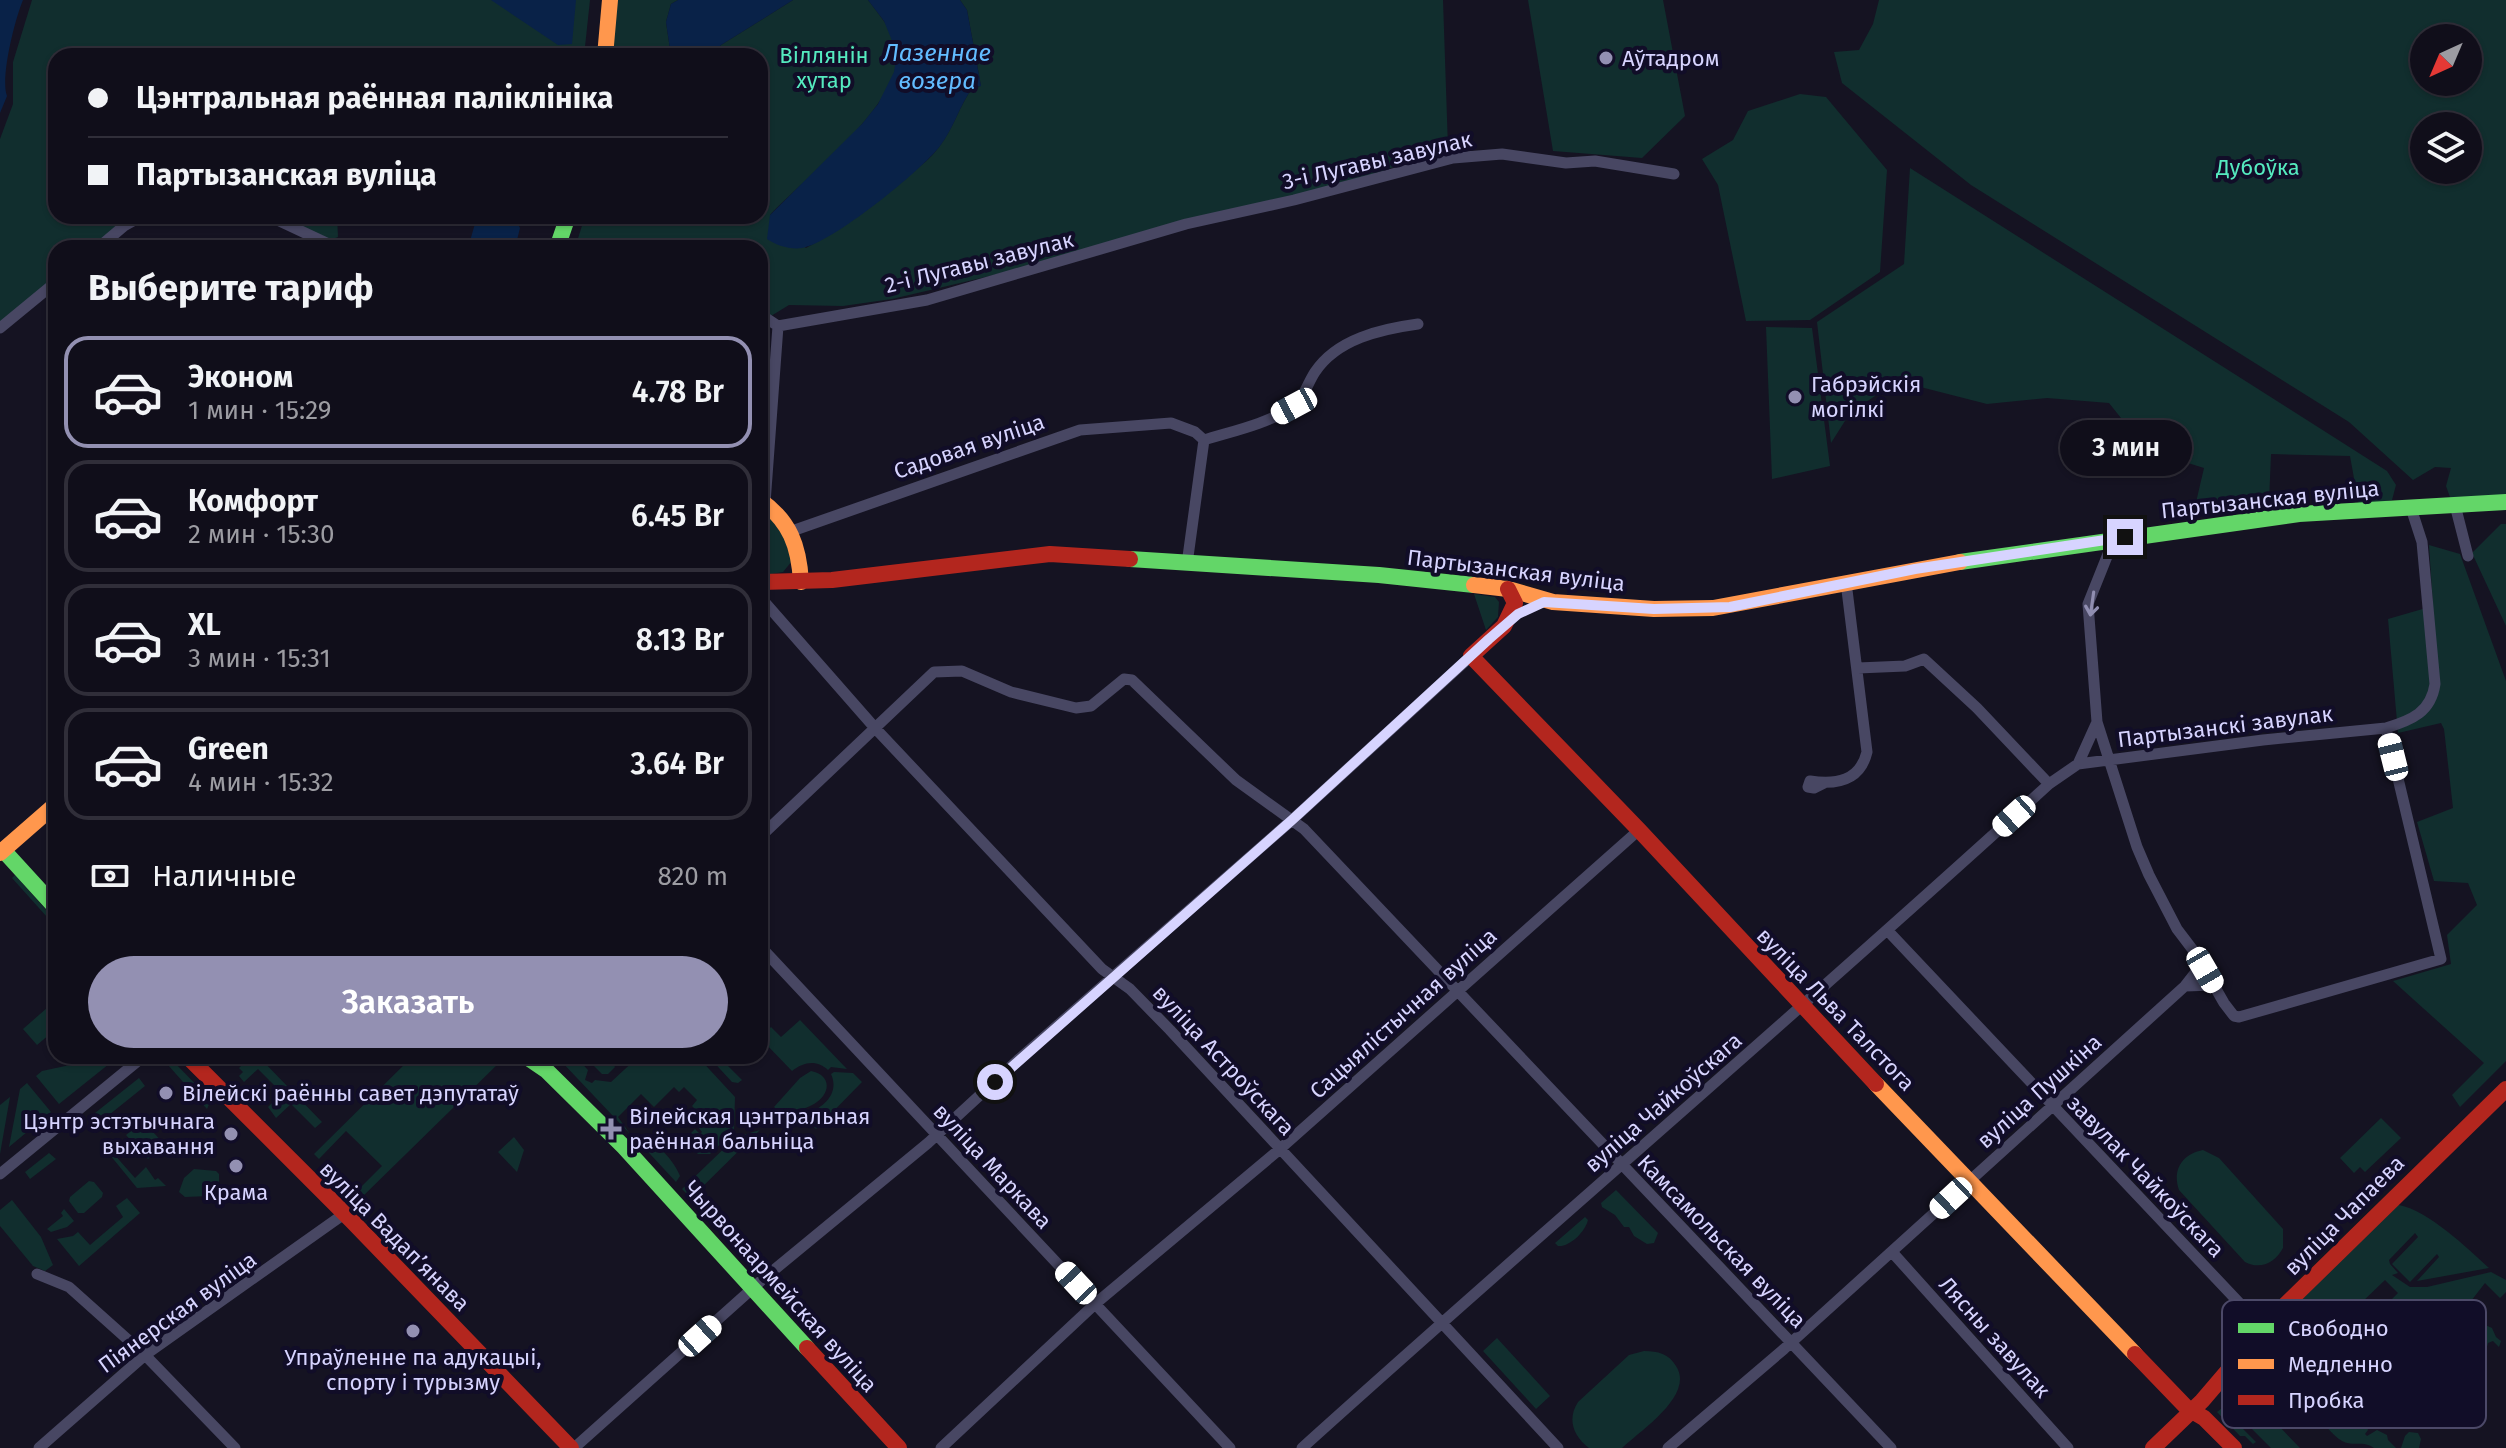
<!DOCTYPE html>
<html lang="ru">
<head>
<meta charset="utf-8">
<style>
	:root { --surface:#100e1a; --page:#1e1c27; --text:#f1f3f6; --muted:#9c9ca2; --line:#302e39; --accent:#9390b2 }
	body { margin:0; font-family:"Fira Sans",sans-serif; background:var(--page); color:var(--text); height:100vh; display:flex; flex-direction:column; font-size:30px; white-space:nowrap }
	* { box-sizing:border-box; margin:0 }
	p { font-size:26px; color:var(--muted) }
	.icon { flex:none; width:44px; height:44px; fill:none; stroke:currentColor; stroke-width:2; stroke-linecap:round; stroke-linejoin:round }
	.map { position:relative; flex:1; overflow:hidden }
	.sheet { position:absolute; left:48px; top:240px; width:720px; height:824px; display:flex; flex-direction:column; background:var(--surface); border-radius:24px; box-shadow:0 2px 6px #0004,0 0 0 2px var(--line) }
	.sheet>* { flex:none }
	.top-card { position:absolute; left:48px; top:48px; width:720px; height:176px; border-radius:24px; box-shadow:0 2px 6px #0004,0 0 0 2px var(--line); display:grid; align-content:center; height:176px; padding:0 40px; background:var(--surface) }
	.needle { width:52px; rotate:224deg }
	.buttons { position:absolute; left:2410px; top:24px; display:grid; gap:16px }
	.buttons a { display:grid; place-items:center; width:72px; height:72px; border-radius:50%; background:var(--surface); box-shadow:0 2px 6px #0004,0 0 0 2px var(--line); font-size:40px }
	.end { position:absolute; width:36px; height:36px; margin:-18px; border:10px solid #d7d4ff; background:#111; box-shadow:0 0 0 4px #111 }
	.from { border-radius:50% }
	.bubble { position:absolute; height:56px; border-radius:28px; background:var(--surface); box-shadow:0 2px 6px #0004,0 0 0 2px var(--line); font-size:26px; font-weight:600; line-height:56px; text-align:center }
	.car { position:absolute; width:24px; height:48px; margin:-24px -12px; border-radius:10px; box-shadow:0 0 6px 2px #0007; background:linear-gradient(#fff 24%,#345 0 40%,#fff 0 76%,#345 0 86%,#fff 0) }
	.top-card b { display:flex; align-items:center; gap:28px; height:76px; font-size:30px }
	.top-card b+b { border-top:2px solid var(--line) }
	.top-card i { width:20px; height:20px; background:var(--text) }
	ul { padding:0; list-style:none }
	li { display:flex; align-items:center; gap:24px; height:112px; margin:0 16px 12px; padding:0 24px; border:4px solid var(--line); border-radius:24px }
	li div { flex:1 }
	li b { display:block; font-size:30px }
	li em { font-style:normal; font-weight:600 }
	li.on { border-color:var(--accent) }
	li>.icon { width:72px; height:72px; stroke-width:1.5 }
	h2 { padding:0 40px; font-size:36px; line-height:96px }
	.pay { display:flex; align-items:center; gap:20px; height:88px; padding:0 40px; font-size:30px }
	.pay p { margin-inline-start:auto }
	.button { display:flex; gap:16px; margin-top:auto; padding:16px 40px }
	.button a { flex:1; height:92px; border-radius:48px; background:var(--accent); color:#fff; font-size:32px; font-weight:600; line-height:92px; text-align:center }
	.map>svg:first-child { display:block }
	.green { fill:#112e2e; fill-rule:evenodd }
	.water { fill:#092248 }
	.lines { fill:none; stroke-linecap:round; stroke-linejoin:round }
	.street { stroke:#484763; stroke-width:11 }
	.fast { stroke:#63d668; stroke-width:16 }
	.slow { stroke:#ff974d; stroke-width:16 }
	.jam { stroke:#b3261e; stroke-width:16 }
	.oneway { stroke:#908eb1 }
	.route { stroke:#d7d4ff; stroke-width:10 }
	.poi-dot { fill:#9390b2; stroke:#110d28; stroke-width:3 }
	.labels { text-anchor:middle; stroke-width:8; stroke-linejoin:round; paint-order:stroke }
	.park-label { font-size:22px; fill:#55eabf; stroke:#110d28 }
	.poi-label { font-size:22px; fill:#d7d4ff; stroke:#110d28; text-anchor:start }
	.street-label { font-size:22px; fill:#d7d4ff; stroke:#110d28 }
	.water-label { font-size:24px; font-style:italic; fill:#62bcff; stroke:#110d28 }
	.key { fill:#110d28; stroke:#4c4968; stroke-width:2 }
	.key-label { font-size:22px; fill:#d7d4ff }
</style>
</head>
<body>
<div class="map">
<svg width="2506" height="1448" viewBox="0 0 2506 1448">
	<rect width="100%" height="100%" fill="#151322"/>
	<path class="green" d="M32,0H590L584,56H56V216H126L119,221L114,234L98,248H56V282L0,322V139L13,104V62Z
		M617,0H678L671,4L666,22L671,56H612Z
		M793,0H868C879,15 897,34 897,54C899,107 804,178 770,215L806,248C840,230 868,209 898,184C912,172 928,162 939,147C954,128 959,106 973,87L981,86L967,10L960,0H1443L1448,148L1362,178L994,275L892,299L843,306L789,305L771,316L760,307V248H575L585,216H760V56H711L721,45Z
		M1528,0H1663L1685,116L1642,158L1553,151Z
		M1879,0H2506V498L2451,500L2446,486L2451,468L2435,467L2413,480L2349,422L1971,185L1842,83L1834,52L1859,50L1873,24ZM2424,38H2468V82H2424ZM2424,126H2468V170H2424Z
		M1800,94L1826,97L1887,170L1880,272L1810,320L1746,321L1718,185L1702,159L1733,140L1748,111Z
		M1910,168L2387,471L2396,485L2392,500L2359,506L2350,456L2271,454L2269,502L2194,511L2204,468L2137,447L2136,431L2122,428L2121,418L2109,403L2047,398L1987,404L1897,381L1850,413L1831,443L1817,322L1904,264Z
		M280,216H337L338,237L330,240Z
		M1766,327L1812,328L1830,466L1772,479Z
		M762,507L788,532L792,561L783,572L760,576V557H763L769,529L760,526Z
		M2501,524H2506V626L2472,553Z
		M2429,545L2460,554L2506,681V1061L2460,1107L2452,1095L2484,1063L2393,981L2451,964L2447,935L2477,905L2468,883L2434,881L2417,822L2453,808L2444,729L2441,723L2398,733L2388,619L2433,606Z
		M1474,594L1495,597L1499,602L1498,617L1486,630Z
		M15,875L56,921V927L12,878Z
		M56,1000V1029L37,1045L23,1029Z
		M800,1020L847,1069L831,1067L828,1070C817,1059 803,1062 792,1071L760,1038L771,1027L781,1037Z
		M112,1056H119L59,1104L36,1076L42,1071Z
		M245,1056H258L322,1122L315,1128L291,1104L276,1118L268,1107L282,1093L258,1069L244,1082L239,1076L243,1072L239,1068L248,1059Z
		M413,1056H496L501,1061L359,1200L354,1194L382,1166L346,1131L319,1159L314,1154Z
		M561,1056H575L588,1070L585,1080L592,1083L595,1080L611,1082L639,1056H697L735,1097L734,1131L710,1154H698L684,1140L695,1129L700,1134L702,1132L698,1127L705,1119L692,1106L697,1100L684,1087L679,1092L674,1087L654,1107L641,1094L618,1117L630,1134L559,1059Z
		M584,1056H589L599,1066L608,1056L615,1067L608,1074H602Z
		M708,1056H718L742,1080L738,1083L732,1082Z
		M170,1058L211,1100L207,1109L168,1065L165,1059Z
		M811,1071C832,1075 831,1094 814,1104C804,1110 791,1112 781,1113L774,1107L800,1078Z
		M834,1072L853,1073L862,1082L816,1129L806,1119V1114C823,1108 840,1094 831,1074Z
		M139,1078L145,1086L99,1123L95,1117V1113Z
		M27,1083L51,1112L9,1147L20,1089Z
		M10,1097L0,1154V1105Z
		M2381,1118L2401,1138L2365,1172L2360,1167L2354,1173L2340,1158Z
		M143,1121L164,1144L148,1159L126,1135Z
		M760,1130L691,1198L682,1189L736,1137Z
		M514,1137L524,1150L517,1172L498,1152Z
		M641,1138C656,1140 675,1162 680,1176L676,1182L638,1141Z
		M2203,1150L2219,1158L2283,1229V1248C2275,1263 2260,1270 2245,1262L2179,1190C2172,1170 2182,1154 2203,1150Z
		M49,1153L56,1159L30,1179L25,1172Z
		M113,1153L135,1178L146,1167L155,1180L158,1178L166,1186L137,1188L110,1155Z
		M194,1169L216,1171L219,1174V1185L209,1196L185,1197L179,1192L184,1178Z
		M89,1181L94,1182L103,1193L102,1197L84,1213H78L69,1201L70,1197Z
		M1616,1190L1658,1233L1654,1243L1647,1244L1634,1236L1629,1227H1624L1615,1215L1602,1207L1601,1203Z
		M127,1198L140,1213L79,1266L57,1239L73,1236L78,1232L90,1245L123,1217L116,1206Z
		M12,1200L41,1237L53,1265L45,1271L33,1266L0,1226V1210Z
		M2399,1205C2429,1211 2467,1248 2489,1268L2417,1281L2439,1257L2437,1254L2410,1282L2392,1264L2418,1237L2415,1233L2389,1260L2390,1264L2398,1273L2392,1275L2410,1287H2427L2491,1272L2506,1280V1292L2500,1298L2485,1283L2464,1310L2455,1305L2448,1312L2458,1311L2461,1314L2460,1320L2451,1325L2441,1323V1325L2447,1328L2443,1339L2437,1340L2438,1334L2432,1327L2434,1342C2425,1352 2411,1367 2401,1376H2392L2381,1393L2373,1395L2366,1408L2358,1412L2363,1414L2368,1430L2365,1434L2367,1436L2377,1430L2387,1435L2388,1440L2396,1448H2374C2364,1440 2352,1447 2342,1441C2332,1435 2322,1421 2313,1412L2318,1404L2314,1393L2362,1346L2367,1351L2329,1388L2336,1390L2343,1397L2348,1393L2345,1388L2347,1378L2391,1337L2404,1339L2414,1329L2403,1317L2375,1343L2369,1337L2394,1314L2386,1305L2398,1293L2385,1280L2311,1351L2290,1329L2286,1312L2394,1206Z
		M64,1209L74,1221L67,1227L51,1232L47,1229L63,1216L61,1213Z
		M1585,1217L1588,1220C1585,1232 1570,1247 1558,1246L1555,1243Z
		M2483,1324L2492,1328L2496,1337L2501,1341L2499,1347L2493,1341L2488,1343L2486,1350L2481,1345L2477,1347L2478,1330Z
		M1497,1338L1550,1396L1536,1409L1483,1351Z
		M1644,1351C1658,1351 1669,1354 1676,1366C1695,1395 1641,1430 1622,1448H1589C1573,1436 1567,1419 1578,1402L1629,1355Z
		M2257,1375L2267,1386L2254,1400L2300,1448H2271L2241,1418V1399L2255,1385Z
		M2222,1408L2256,1442L2253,1444L2245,1436H2240L2217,1412Z
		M2409,1432L2418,1433L2421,1439L2419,1448H2401L2405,1436Z"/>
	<path class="water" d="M0,0H23C15,19 0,78 7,96L0,113Z
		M491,0H576L572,44L558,45Z
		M678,0H793L721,45L711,56H671L666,22L671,4Z
		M868,0H960L967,10L981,86L973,87C959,106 954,128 940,146C921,171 832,243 802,248C791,250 775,245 767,239L770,215L862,124L878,104L894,72L897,53L884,21Z
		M480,216H514L520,228L515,248H468L476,220Z"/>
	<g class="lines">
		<path class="street" d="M269,216L337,248
			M98,248L124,226L142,216
			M760,314L778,326
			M778,326L927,300L1186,224L1294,200L1453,158L1502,154L1566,163L1595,161L1674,174
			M0,328L56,282
			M1204,440C1233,431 1266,424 1291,408C1304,399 1307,384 1315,372C1337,339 1381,329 1418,324
			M765,503L778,326
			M2455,505L2468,556
			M792,531L1080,430L1171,423L1195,432L1204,440L1187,564
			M2121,540L2110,549L2088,604L2097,722L2137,847L2149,875L2177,929L2196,954L2224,1003L2234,1016L2239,1017L2441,959L2386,728C2412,720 2431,712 2435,684L2422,542L2411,508
			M760,597L875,728L1102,969L1130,989L1170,1030L1558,1448
			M1858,668L1905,666L1924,659L1977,708L2049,784
			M2078,764L2097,722
			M1824,783L1814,788L1808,787L1810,781C1836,785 1860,781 1867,752L1846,582
			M760,837L934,672L962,671L1011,692L1076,708L1091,706L1124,679L1132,680L1236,780L1304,829L1891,1448
			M1888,931L2245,1309
			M760,946L1230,1448
			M2185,986L2214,985
			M0,1174L144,1056
			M1892,1252L2068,1448
			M37,1274L69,1287L145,1355L235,1448
			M39,1448L145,1355L344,1214
			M574,1448L763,1279L928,1143L1018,1060L1292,820L1471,656
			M941,1448L1095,1304L1280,1149L1639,830
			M1302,1448C1549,1225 1803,1009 2049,784L2078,764L2263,740L2386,728
			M1668,1448L1784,1349L2185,986L2196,972V957"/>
		<path class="fast" d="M557,248L568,216
			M1130,559L1379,575L1474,585
			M1960,562L2299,514L2506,502
			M3,850L56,908
			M525,1056L547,1071L624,1147L807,1348"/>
		<path class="slow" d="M605,56L610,0
			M760,500C790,521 799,546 801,582
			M1474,585L1508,589L1553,602L1654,609L1713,608L1960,562
			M0,853L56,804
			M1876,1084L2135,1354"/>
		<path class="jam" d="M760,582L832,580L1050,554L1130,559
			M1508,589L1515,603L1504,626L1471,656L1639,830L1876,1084
			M187,1056L351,1220L571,1448
			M807,1348L899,1448
			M2135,1354L2187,1408L2204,1418L2234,1448
			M2153,1448L2202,1401L2279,1311L2506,1089"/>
	</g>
	<defs><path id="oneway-shaft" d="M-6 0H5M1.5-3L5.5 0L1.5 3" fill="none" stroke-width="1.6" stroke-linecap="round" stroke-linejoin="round" transform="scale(2)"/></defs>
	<use class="oneway" href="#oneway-shaft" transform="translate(2092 604) rotate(98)"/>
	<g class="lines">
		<path class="route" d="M995,1082L1292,820L1489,639L1518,614L1544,602L1654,609L1730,607L1915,569L2125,537"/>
	</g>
	<g class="poi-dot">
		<circle cx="1606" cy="58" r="8"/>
		<circle cx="1795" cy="397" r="8"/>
		<circle cx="166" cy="1093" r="8"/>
		<path d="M607 1117h8v8h8v8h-8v8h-8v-8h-8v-8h8z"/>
		<circle cx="231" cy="1134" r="8"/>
		<circle cx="236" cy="1166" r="8"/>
		<circle cx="413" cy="1331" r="8"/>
	</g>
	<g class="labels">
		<g class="park-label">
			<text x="824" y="63">Віллянін<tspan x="824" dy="25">хутар</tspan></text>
			<text x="2258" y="175">Дубоўка</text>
		</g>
		<g class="poi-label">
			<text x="1622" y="66">Аўтадром</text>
			<text x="1811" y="392">Габрэйскія<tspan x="1811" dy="25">могілкі</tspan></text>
			<text x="182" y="1101">Вілейскі раённы савет дэпутатаў</text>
			<text x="629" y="1124">Вілейская цэнтральная<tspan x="629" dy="25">раённая бальніца</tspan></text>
			<text x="215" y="1129" text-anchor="end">Цэнтр эстэтычнага<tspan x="215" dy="25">выхавання</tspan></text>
			<text x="236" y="1200" text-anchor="middle">Крама</text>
			<text x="413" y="1365" text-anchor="middle">Упраўленне па адукацыі,<tspan x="413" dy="25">спорту і турызму</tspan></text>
		</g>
		<g class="street-label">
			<text transform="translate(1377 160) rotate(-13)" y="8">3-і Лугавы завулак</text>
			<text transform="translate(979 262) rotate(-14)" y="8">2-і Лугавы завулак</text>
			<text transform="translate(969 446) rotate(-19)" y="8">Садовая вуліца</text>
			<text transform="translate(2270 499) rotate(-6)" y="8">Партызанская вуліца</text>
			<text transform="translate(1516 570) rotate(7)" y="8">Партызанская вуліца</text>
			<text transform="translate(2225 726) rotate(-7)" y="8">Партызанскі завулак</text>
			<text transform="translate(1836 1009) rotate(46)" y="8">вуліца Льва Талстога</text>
			<text transform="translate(1403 1013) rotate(-42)" y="8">Сацыялістычная вуліца</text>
			<text transform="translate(1224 1060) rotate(47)" y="8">вуліца Астроўскага</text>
			<text transform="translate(2039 1091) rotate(-42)" y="8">вуліца Пушкіна</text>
			<text transform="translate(1663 1102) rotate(-41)" y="8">вуліца Чайкоўскага</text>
			<text transform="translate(993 1166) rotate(47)" y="8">вуліца Маркава</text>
			<text transform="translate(2146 1176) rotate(46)" y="8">завулак Чайкоўскага</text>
			<text transform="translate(2344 1215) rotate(-45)" y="8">вуліца Чапаева</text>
			<text transform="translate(395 1236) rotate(45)" y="8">вуліца Вадапʼянава</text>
			<text transform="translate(1722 1241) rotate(46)" y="8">Камсамольская вуліца</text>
			<text transform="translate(781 1286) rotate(48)" y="8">Чырвонаармейская вуліца</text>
			<text transform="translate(177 1312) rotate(-36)" y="8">Піянерская вуліца</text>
			<text transform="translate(1995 1337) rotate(48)" y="8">Лясны завулак</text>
		</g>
		<g class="water-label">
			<text x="937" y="61">Лазеннае<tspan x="937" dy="28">возера</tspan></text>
		</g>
	</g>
	<rect x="2222" y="1300" width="264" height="128" rx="12" class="key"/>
	<rect x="2238" y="1323" width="36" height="10" fill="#63d668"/>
	<rect x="2238" y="1359" width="36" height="10" fill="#ff974d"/>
	<rect x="2238" y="1395" width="36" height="10" fill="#b3261e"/>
	<g class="key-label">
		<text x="2288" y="1336">Свободно</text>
		<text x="2288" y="1372">Медленно</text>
		<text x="2288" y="1408">Пробка</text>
	</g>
</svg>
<div class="buttons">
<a><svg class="needle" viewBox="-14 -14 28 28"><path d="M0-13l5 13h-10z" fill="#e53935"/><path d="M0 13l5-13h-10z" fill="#9c9ca2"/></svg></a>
<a><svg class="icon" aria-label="layers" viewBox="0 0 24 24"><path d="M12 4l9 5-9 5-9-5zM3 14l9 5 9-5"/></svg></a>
</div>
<i class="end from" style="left:995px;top:1082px"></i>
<i class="end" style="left:2125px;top:537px"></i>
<div class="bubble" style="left:2060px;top:420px;width:132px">3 мин</div>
<i class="car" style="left:1294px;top:406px;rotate:242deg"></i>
<i class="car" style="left:2393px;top:757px;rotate:346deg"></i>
<i class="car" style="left:2014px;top:816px;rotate:228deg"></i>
<i class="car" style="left:2205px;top:970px;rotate:150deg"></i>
<i class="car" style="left:1951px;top:1198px;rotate:227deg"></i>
<i class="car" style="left:1076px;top:1283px;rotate:317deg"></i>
<i class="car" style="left:700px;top:1336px;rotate:48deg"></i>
<div class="top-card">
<b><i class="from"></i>Цэнтральная раённая паліклініка</b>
<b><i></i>Партызанская вуліца</b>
</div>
<section class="sheet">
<h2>Выберите тариф</h2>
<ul>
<li class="on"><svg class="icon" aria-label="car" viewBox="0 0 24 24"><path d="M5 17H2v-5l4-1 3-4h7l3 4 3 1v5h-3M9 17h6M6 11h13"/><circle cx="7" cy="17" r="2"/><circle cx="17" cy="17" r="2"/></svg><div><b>Эконом</b><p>1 мин · 15:29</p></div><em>4.78 Br</em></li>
<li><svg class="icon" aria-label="car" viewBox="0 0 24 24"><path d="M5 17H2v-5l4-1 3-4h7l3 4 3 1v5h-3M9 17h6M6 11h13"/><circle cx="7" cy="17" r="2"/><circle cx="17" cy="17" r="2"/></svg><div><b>Комфорт</b><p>2 мин · 15:30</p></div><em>6.45 Br</em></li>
<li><svg class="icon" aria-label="car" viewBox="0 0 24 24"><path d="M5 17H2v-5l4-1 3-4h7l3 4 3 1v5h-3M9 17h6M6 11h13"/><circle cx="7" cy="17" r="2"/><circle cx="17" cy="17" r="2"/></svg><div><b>XL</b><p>3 мин · 15:31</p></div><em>8.13 Br</em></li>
<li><svg class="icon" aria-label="car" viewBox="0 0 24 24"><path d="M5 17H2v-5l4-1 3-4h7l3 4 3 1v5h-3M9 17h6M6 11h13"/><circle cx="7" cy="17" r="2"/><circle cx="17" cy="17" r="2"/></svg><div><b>Green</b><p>4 мин · 15:32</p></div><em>3.64 Br</em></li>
</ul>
<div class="pay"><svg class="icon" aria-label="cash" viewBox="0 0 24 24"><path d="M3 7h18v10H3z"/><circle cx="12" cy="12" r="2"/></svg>Наличные<p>820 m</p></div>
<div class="button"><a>Заказать</a></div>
</section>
</div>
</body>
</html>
